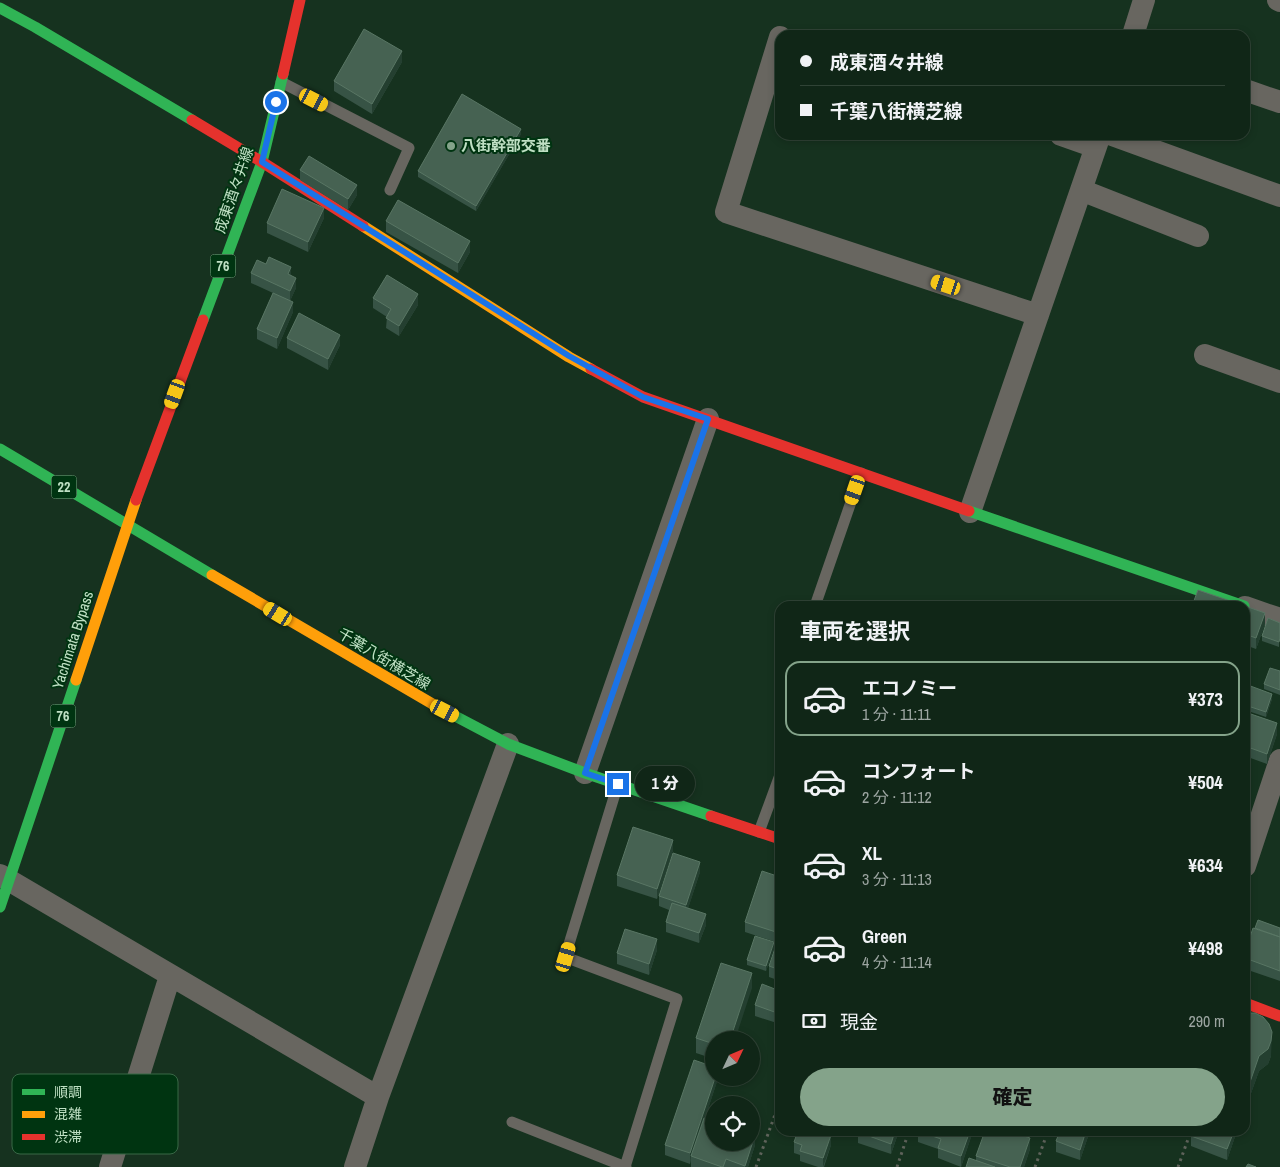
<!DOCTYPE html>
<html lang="ja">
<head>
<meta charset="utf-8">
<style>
	:root { --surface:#102617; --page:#1e3224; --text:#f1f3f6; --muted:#9ca5a1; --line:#304336; --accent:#84a38a }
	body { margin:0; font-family:"Archivo Narrow","Noto Sans JP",sans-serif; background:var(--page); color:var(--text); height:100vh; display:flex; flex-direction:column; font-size:19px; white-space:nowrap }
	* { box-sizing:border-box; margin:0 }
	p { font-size:16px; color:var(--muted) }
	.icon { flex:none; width:28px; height:28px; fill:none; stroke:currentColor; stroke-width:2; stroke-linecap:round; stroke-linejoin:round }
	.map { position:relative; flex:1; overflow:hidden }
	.sheet { position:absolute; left:775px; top:601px; width:475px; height:535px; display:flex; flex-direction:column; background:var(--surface); border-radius:15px; box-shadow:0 2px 8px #0003,0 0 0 1px var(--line) }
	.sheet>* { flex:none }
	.hud { position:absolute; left:775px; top:30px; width:475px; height:110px; border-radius:15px; box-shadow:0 2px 8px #0003,0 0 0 1px var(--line); display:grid; align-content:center; height:110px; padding:0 25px; background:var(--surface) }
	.needle { width:32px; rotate:46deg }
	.buttons { position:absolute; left:705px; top:1031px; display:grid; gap:10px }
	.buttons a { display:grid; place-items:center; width:55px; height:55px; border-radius:50%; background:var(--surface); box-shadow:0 2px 8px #0003,0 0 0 1px var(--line); font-size:25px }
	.end { position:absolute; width:22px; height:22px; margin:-11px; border:6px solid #1a73e8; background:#fff; box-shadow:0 0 0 2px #fff }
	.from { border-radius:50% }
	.bubble { position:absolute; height:35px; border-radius:18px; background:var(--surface); box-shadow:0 2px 8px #0003,0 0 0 1px var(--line); font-size:16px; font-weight:800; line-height:35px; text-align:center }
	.car { position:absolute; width:15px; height:30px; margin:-15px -8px; border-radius:6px; box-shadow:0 0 4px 1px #0007; background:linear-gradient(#f5c518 24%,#345 0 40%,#f5c518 0 76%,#345 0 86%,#f5c518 0) }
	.hud b { display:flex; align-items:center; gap:18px; height:48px; font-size:19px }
	.hud b+b { border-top:1px solid var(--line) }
	.hud i { width:12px; height:12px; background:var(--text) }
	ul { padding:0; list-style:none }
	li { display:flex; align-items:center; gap:15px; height:75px; margin:0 10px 8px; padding:0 15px; border:2px solid transparent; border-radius:15px }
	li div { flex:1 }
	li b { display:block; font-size:19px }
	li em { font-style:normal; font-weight:800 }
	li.active { border-color:var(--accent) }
	li>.icon { width:45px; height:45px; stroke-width:1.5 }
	h2 { padding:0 25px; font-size:22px; line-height:60px }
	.pay { display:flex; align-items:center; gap:12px; height:55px; padding:0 25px; font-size:19px }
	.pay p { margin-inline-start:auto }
	.action { display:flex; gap:10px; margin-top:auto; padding:10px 25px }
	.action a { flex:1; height:58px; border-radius:30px; background:var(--accent); color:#111; font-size:20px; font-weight:800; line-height:58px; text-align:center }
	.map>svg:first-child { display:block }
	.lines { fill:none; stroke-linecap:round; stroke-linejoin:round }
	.path { stroke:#5f635b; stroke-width:3; stroke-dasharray:2.5 4; stroke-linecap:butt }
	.lane { stroke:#686660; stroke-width:11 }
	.street { stroke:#686660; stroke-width:22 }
	.fast { stroke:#30b455; stroke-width:11 }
	.slow { stroke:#ff9f0a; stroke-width:11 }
	.jam { stroke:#e5322d; stroke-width:11 }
	.wall { fill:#375345 }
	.shaded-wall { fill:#243f30 }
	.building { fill:#466252; stroke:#597664 }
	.route { stroke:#1a73e8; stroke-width:6 }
	.poi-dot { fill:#84a38a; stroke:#003411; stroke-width:2 }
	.labels { text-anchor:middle; stroke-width:4; stroke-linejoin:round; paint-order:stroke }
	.shield { fill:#003411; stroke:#86ac8e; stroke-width:1 }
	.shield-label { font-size:14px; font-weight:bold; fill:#bfe0c4 }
	.poi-label { font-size:15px; font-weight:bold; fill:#bfe0c4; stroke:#003411; text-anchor:start }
	.street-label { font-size:15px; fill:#bfe0c4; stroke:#003411 }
	.key { fill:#003411; stroke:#396847; stroke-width:1 }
	.key-label { font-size:14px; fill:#bfe0c4 }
</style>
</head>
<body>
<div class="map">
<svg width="1280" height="1167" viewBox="0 0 1280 1167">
	<rect width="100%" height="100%" fill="#16321f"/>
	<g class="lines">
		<path class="path" d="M756,1167L780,1101
			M897,1167L909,1131
			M1035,1167L1048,1131
			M1178,1167L1191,1131"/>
		<path class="lane" d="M281,82L409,148L390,190
			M815,606L861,473
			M618,784L565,957L677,999L625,1167
			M759,832L780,775
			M512,1122L626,1167"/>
		<path class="street" d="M1278,0L1280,1
			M1133,35L1144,0
			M780,37L726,212L1038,315
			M1245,90L1280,102
			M1061,135L1095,147
			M1112,135L1280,196
			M1081,190L1198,236
			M1205,355L1280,382
			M970,512L1100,135
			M1245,607L1280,619
			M585,773L708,419
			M1245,866L1280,760
			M0,875L378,1097
			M110,1167L170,976
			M355,1167L378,1097L508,744"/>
		<path class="fast" d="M0,8L35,27L192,120
			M203,320L262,162L283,74
			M0,449L212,575
			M969,511L1244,606
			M436,706L508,744L585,773L711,816
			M0,907L76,680"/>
		<path class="slow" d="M363,226L569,357L591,369
			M212,575L436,706
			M76,680L136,500"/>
		<path class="jam" d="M283,74L300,0
			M192,120L262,162L363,226
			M591,369L643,397L969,511
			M136,500L203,320
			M711,816L780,839
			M1245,1003L1280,1016"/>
	</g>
	<path class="wall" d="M402,62L372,114L334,91V81Z
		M521,134L476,211L418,177V171Z
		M300,170L357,195L348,210L300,180Z
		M324,218L308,252L267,233V223Z
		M386,221L470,252L458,273L386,232Z
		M251,273L291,275L296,288L290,301L293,312L277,349L257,339V329L273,293L251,283Z
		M373,298L418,305L399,336L386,328L387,317L373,308Z
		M287,338L340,345L328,370L287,348Z
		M1245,606L1265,624L1256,649L1245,645Z
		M1280,623L1279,647L1262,641V636Z
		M1280,671V695L1264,689V684Z
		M1245,684L1272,699L1266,717L1245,710Z
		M1245,712L1277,734L1267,764L1245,756Z
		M673,850L657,899L617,886V875Z
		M700,872L688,908L706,925L699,943L666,932V922L669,910L659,906V896Z
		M780,877V941L779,943L745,932V922Z
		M1280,928V981L1245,969V952Z
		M780,946V981L769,977V966Z
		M774,948L766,971L747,965V960Z
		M657,950L649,975L617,964V953Z
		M752,988L714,1040V1059L696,1053V1038Z
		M780,991V1024L755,1016V1005Z
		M1245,1013L1271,1056L1268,1064L1259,1071L1245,1110Z
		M718,1078L705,1118L755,1145L748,1167H691V1160L690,1164L665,1155V1145Z
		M899,1131L891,1154L858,1143V1132Z
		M918,1131H973L961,1167L938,1158V1149L918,1142Z
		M1090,1131L1080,1160L1056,1152V1141Z
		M1237,1131L1227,1160L1191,1146V1136Z
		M794,1142L831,1145L824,1167H818L800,1161V1155L794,1153Z
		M1030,1149L1024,1167H966L976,1161V1156Z"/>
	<path class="shaded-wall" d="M402,51V62L372,114V104Z
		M521,129V134L476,211V206Z
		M357,185V195L348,210V199Z
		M324,208V218L308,252V242Z
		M470,241V252L458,273V263Z
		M291,267V277L288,274Z
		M296,278V288L290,301V291Z
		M418,294V305L399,336V326Z
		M293,302V312L277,349V338Z
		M340,335V345L328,370V359Z
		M1265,613V624L1256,649V638Z
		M1272,694V699L1266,717V712Z
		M1277,723V734L1267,764V754Z
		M1247,774V784L1245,789V779Z
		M1249,810V821L1245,832V821Z
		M673,840V850L657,899V889Z
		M700,862V872L686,915V905Z
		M706,914V925L699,943V933Z
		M780,930V941L779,943V933Z
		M657,939V950L649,975V964Z
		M774,942V948L766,971V966Z
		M752,973V988L735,1040H730Z
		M1272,1032L1271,1056L1268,1064L1259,1071L1245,1110V1100L1249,1090V1085L1259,1056Z
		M715,1078H718V1079L692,1157L691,1156L690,1164V1153Z
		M895,1131H899L891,1154V1144Z
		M970,1131H973L961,1167V1156Z
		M1086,1131H1090L1080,1160V1150Z
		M1234,1131H1237L1227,1160V1149Z
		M755,1135V1145L748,1167H745Z
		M831,1135V1145L823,1167V1158Z
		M1030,1138V1149L1024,1167H1020Z"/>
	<path class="building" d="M364,29L402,51L372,104L334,81Z
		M462,94L521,129L476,206L418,171Z
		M309,156L357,185L348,199L300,170Z
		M282,189L324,208L308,242L267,223Z
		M398,200L470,241L458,263L386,221Z
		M269,257L291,267L288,274L296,278L290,291L251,273L257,260L266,264Z
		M387,275L418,294L399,326L386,318L391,309L373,298Z
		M273,293L293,302L277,338L257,329Z
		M299,313L340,335L328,359L287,338Z
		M1198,590L1245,606H1192Z
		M1245,606L1265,613L1256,638L1245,634Z
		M1268,618L1280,623V638L1279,642L1262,636Z
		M1270,668L1280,671V690L1264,684Z
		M1245,684L1272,694L1266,712L1245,705Z
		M1245,712L1277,723L1267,754L1245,746Z
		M1245,809L1249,810L1245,821Z
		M633,827L673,840L657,889L617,875Z
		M673,853L700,862L686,905L659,896Z
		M762,871L780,877V930L779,933L745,922Z
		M672,903L706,914L699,933L666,922Z
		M1258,920L1280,928V937L1255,928Z
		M1253,928L1280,937V971L1245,958V952Z
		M625,929L657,939L649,964L617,953Z
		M755,936L774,942L766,966L747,960Z
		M776,945L780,946V970L769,966Z
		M721,963L752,973L730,1040H714V1044L696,1038Z
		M762,984L780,991V1014L755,1005Z
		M1245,1013H1255L1263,1017L1269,1024L1272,1032L1271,1041L1268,1049L1259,1056L1249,1085L1245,1083Z
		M694,1060L714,1067V1078H715L690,1153L665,1145Z
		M1245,1088L1249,1090L1245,1100Z
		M704,1118L714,1121V1142H751V1134L755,1135L745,1166L726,1159L723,1167H722L691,1156Z
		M798,1131L806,1134L807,1131H821L831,1135L823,1158L800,1151L802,1145L794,1142Z
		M858,1131H895L891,1144L858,1132Z
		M918,1131H970L961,1156L938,1148L941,1139Z
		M985,1131H1010L1030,1138L1020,1167H1010L976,1156Z
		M1060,1131H1086L1080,1150L1056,1141Z
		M1192,1131H1234L1227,1149L1191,1136Z
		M969,1158L995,1167H966Z
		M1248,1164L1256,1167H1246Z"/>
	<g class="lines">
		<path class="route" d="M276,102L262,162L569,356L643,397L708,419L585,773L618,784"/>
	</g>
	<circle class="poi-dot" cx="451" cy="146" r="5"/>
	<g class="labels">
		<g class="shield">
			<rect x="210.5" y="254.5" width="25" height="23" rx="4"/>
			<rect x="51.5" y="475.5" width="25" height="23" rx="4"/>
			<rect x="50.5" y="704.5" width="25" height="23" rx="4"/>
		</g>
		<g class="shield-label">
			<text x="223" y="271">76</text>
			<text x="64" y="492">22</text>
			<text x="63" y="721">76</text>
		</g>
		<g class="poi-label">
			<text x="461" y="151">八街幹部交番</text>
		</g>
		<g class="street-label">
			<text transform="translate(234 190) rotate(-71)" y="5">成東酒々井線</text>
			<text transform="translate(73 640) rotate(-72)" y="5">Yachimata Bypass</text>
			<text transform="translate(384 659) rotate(31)" y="5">千葉八街横芝線</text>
		</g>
	</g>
	<rect x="12" y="1074" width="166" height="80" rx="8" class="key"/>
	<rect x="22" y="1089" width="23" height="6" fill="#30b455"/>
	<rect x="22" y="1111" width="23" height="7" fill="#ff9f0a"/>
	<rect x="22" y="1134" width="23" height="6" fill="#e5322d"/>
	<g class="key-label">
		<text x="54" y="1097">順調</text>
		<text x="54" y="1119">混雑</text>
		<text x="54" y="1142">渋滞</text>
	</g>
</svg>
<div class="buttons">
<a><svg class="needle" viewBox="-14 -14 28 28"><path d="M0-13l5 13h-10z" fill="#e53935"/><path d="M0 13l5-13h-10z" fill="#9ca5a1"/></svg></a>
<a><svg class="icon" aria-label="locate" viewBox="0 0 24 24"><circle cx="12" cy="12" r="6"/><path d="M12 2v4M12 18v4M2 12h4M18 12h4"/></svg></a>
</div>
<i class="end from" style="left:276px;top:102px"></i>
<i class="end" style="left:618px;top:784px"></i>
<div class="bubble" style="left:635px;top:766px;width:60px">1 分</div>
<i class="car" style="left:314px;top:100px;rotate:117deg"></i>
<i class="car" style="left:946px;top:285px;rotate:288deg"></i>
<i class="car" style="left:175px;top:394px;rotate:200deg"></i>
<i class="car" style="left:855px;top:490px;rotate:199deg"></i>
<i class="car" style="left:278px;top:614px;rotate:301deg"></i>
<i class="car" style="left:445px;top:711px;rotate:117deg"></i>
<i class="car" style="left:566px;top:957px;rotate:17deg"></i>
<div class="hud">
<b><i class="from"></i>成東酒々井線</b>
<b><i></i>千葉八街横芝線</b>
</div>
<section class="sheet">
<h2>車両を選択</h2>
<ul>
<li class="active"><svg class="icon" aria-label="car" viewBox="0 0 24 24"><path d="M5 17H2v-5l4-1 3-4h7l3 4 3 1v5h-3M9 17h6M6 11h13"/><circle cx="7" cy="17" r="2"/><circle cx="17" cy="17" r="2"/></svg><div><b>エコノミー</b><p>1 分 · 11:11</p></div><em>¥373</em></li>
<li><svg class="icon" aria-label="car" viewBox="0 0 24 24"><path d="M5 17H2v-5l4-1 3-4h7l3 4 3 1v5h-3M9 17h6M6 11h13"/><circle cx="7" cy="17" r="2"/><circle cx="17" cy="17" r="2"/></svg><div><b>コンフォート</b><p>2 分 · 11:12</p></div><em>¥504</em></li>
<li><svg class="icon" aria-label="car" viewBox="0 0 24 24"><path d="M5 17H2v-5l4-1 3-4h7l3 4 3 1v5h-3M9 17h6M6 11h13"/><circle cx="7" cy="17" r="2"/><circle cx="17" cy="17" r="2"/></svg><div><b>XL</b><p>3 分 · 11:13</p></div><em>¥634</em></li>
<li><svg class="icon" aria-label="car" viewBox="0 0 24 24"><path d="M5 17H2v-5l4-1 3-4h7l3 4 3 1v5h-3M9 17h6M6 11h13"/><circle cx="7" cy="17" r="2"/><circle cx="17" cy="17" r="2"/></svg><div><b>Green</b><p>4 分 · 11:14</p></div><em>¥498</em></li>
</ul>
<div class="pay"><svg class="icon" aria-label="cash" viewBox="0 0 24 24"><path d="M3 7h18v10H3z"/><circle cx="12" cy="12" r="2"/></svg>現金<p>290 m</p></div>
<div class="action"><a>確定</a></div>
</section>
</div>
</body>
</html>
